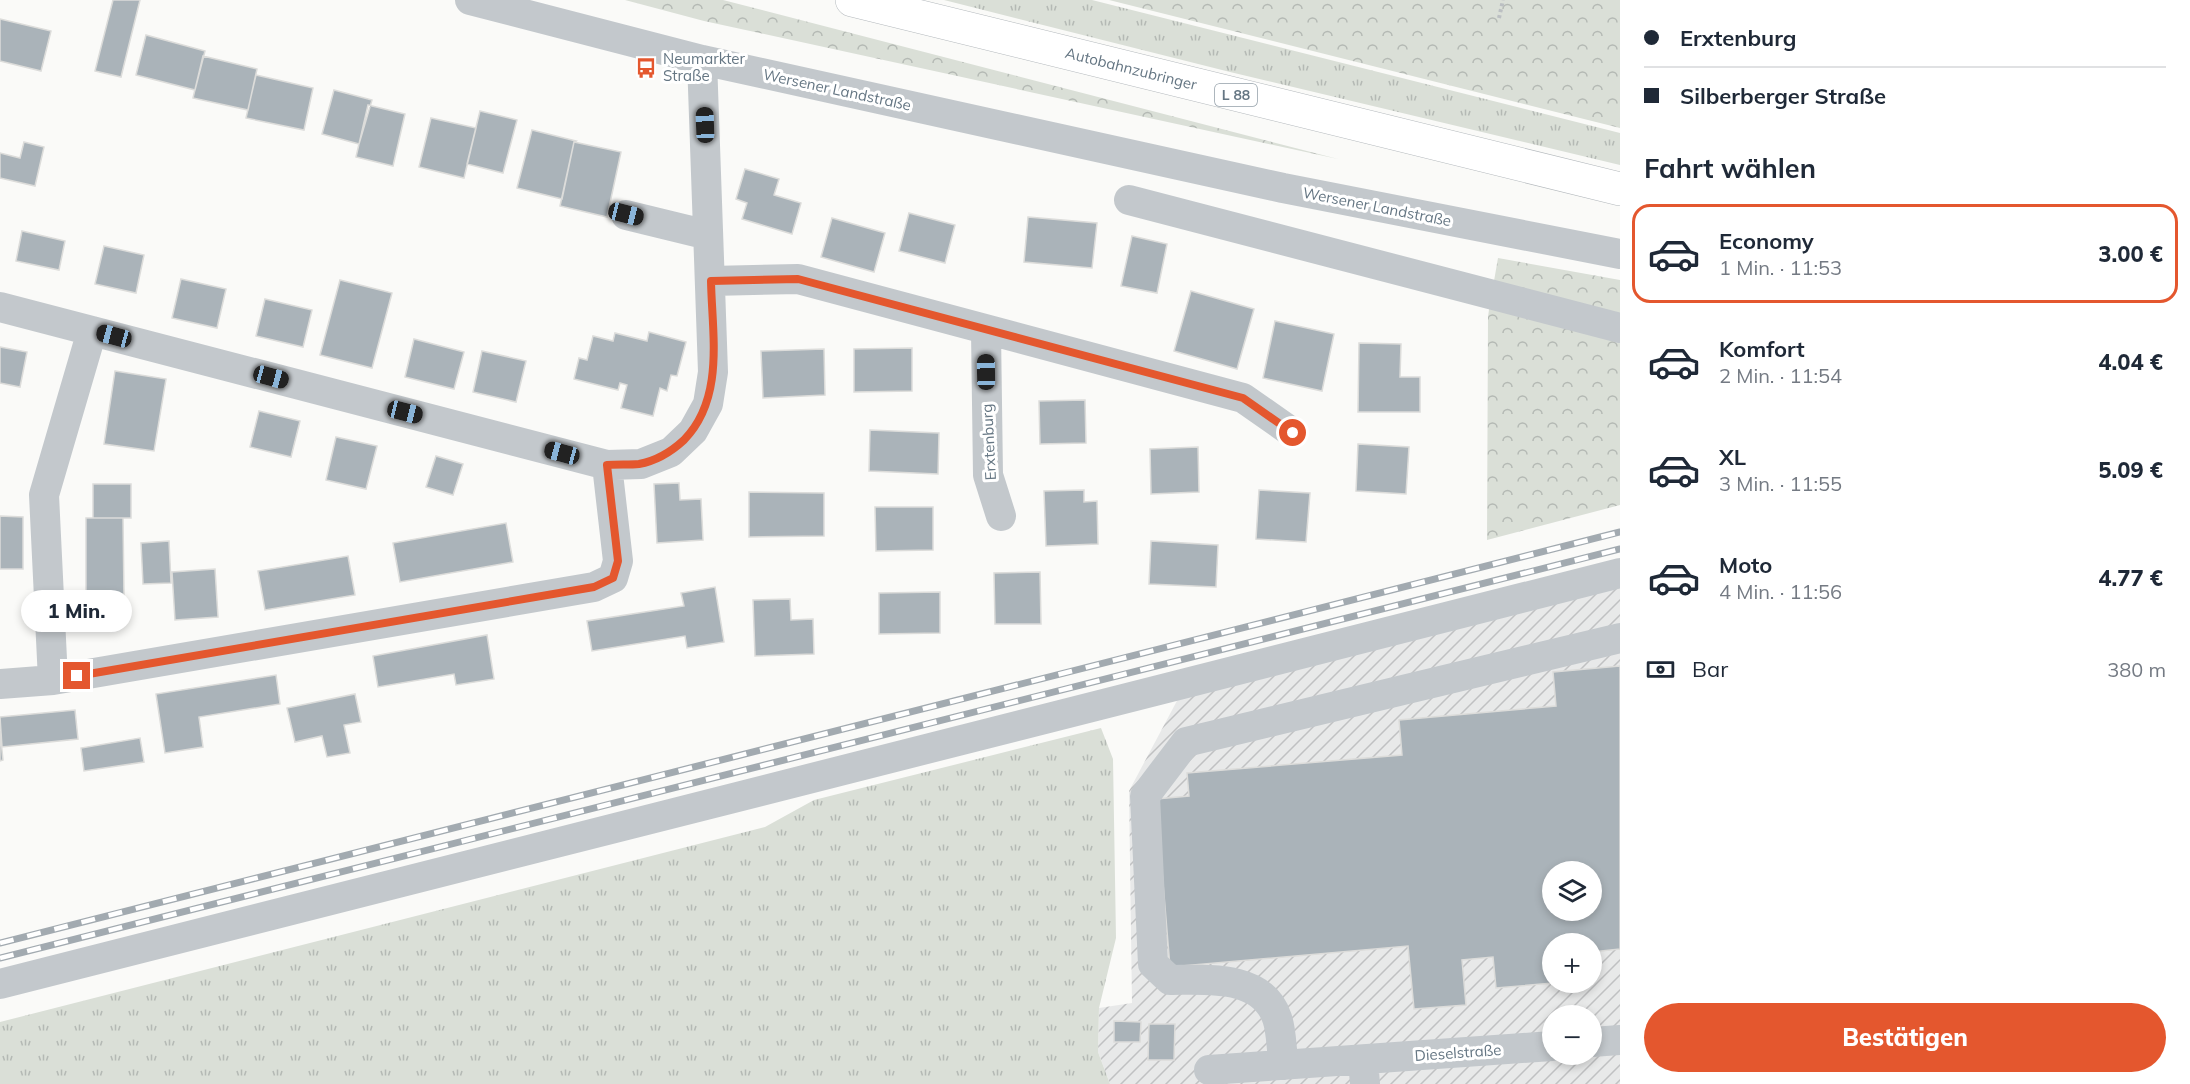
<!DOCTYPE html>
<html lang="de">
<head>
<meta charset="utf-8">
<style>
	:root { --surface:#fff; --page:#f6f6f7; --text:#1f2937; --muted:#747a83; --line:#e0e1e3; --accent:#e4572e }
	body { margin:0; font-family:Mulish,sans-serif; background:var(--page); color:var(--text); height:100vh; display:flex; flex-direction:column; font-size:22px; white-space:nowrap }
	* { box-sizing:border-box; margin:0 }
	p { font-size:20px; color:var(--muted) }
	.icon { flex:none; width:33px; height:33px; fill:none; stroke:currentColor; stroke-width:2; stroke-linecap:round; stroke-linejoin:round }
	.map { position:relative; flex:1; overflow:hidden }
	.panel { display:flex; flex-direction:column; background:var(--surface); width:570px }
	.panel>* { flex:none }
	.hud { display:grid; align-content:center; height:132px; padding:0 24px; background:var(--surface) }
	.fabs { position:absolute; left:1542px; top:861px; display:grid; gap:12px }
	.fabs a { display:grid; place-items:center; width:60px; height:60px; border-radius:50%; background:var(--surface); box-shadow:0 3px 9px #0003; font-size:30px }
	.end { position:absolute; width:27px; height:27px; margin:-14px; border:8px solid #e4572e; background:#fff; box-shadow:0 0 0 3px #fff }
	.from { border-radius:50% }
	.bubble { position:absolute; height:42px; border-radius:21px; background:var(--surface); box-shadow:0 3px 9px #0003; font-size:20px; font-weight:800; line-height:42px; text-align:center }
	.car { position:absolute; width:18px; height:36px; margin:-18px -9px; border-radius:8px; box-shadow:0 0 4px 2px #0007; background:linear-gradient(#222 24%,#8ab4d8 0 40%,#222 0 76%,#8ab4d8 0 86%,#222 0) }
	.hud b { display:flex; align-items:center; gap:21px; height:57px; font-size:22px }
	.hud b+b { border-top:2px solid var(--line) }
	.hud i { width:15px; height:15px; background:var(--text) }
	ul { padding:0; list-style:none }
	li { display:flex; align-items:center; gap:18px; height:99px; margin:0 12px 9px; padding:0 12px; border:3px solid transparent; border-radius:18px }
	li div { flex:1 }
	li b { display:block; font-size:22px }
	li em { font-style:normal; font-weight:800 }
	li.selected { border-color:var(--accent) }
	li>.icon { width:54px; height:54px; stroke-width:1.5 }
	h2 { padding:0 24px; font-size:27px; line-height:72px }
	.pay { display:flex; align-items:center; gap:15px; height:66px; padding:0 24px; font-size:22px }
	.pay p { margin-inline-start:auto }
	.cta { display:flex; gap:12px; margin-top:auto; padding:12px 24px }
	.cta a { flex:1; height:69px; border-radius:36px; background:var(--accent); color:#fff; font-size:24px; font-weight:800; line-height:69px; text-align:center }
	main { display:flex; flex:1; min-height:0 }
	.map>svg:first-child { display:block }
	.industrial { fill:url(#industrial-furrows); fill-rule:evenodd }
	.grass { fill:url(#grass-tufts) }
	.forest { fill:url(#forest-crowns) }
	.building { fill:#aab3b9; stroke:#dcdcda; stroke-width:1.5; fill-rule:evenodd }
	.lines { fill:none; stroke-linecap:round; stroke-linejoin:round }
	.highway-casing { stroke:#b4b9bd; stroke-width:34 }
	.path { stroke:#bbbfc2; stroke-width:4; stroke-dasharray:3 3; stroke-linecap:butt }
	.minor { stroke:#c3c8cc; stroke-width:30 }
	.highway { stroke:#fff; stroke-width:33 }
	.rail-casing { stroke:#a2aab0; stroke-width:7 }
	.rail { stroke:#fff; stroke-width:4.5; stroke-dasharray:14; stroke-linecap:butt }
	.route { stroke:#e4572e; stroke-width:8 }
	.labels { text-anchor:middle; stroke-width:6; stroke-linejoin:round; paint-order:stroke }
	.shield { fill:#fff; stroke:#939fa8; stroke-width:1.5 }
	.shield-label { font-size:14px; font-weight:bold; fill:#657683 }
	.poi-label { font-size:15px; fill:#657683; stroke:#fff; text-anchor:start }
	.street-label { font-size:15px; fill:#657683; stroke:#fff }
</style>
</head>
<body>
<main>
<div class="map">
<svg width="1620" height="1084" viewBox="0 0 1620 1084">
	<defs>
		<pattern id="industrial-furrows" width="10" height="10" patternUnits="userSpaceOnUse" patternTransform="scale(1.5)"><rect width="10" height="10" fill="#e8e9e9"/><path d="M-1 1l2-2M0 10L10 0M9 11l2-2" fill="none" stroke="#c0c1c2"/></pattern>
		<pattern id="grass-tufts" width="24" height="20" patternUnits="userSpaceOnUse" patternTransform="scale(1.5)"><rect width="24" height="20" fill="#dadfd7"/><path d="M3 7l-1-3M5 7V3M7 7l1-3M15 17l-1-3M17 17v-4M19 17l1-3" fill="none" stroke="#b4b9b4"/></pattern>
		<pattern id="forest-crowns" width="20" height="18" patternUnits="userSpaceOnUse" patternTransform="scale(1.5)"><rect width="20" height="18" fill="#dadfd7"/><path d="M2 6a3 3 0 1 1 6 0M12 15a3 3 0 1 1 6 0" fill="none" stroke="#b4b9b4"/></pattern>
	</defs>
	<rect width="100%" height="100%" fill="#fafaf8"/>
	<path class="industrial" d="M1620,584V1084H1110L1098,1052L1099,1008L1132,1003L1129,791L1179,697ZM1552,872H1592V910H1552ZM1552,944H1592V982H1552ZM1552,1016H1592V1054H1552Z"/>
	<path class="grass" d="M944,0H1092L1620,133V165L1230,72Z
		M1101,728L1113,759L1116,938L1099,1008L1098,1052L1110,1084H0V1022L765,827L814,800Z"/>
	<path class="forest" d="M625,0H723L1338,159L704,21Z
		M1109,0H1620V128Z
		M1498,258L1620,280V315L1494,281Z
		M1490,302L1620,338V505L1487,540L1488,317Z"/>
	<path class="building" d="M113,0H140L121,77L95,71Z
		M0,19L51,31L41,71L0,61Z
		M146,35L205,51L195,90L136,75Z
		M203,56L257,69L248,110L193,98Z
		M256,75L313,88L304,130L246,118Z
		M334,90L372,100L359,144L322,134Z
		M368,105L405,114L393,166L356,157Z
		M480,111L517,120L503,173L467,164Z
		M431,118L476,128L464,178L419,167Z
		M532,130L576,141L574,142L562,199L517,188Z
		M24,142L44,147L35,186L0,178V153L20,158Z
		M574,142L621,152L607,217L560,206Z
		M745,169L779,179L774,195L801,203L792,234L742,219L747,203L736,199Z
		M909,213L955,225L945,263L899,251Z
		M1028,217L1097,223L1092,268L1024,262Z
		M832,218L885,233L874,272L821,257Z
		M22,231L65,241L59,270L16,261Z
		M1132,236L1167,244L1157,293L1121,286Z
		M104,246L144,255L136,293L95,284Z
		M181,279L226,289L217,328L172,318Z
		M340,280L392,293L372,368L320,355Z
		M1191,291L1254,309L1237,369L1174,351Z
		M265,299L312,310L303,347L256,336Z
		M1275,321L1334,334L1322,391L1263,378Z
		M649,332L686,342L677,376L671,375L667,391L660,388L653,416L621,408L627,385L620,383L618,390L574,379L579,358L587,360L593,336L613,341L615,333L647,341Z
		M414,339L464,352L454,389L405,377Z
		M1359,343L1401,344L1400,377H1420V412H1358Z
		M0,347L27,352L20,387L0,383Z
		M912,348V391L854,392V349Z
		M824,349L825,395L763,398L761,351Z
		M482,351L526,361L516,402L473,392Z
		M115,371L166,379L154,451L104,444Z
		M1085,400L1086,443L1040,444L1039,401Z
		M259,411L300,421L291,457L250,447Z
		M870,430L939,433L938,474L869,471Z
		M336,437L377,446L366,489L326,480Z
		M1358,444L1409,447L1406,494L1356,491Z
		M1198,447L1199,492L1151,494L1150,449Z
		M436,456L463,464L453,495L426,487Z
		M679,483L680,500L701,499L703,540L657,543L654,484Z
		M93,484H131V518H93Z
		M1084,490V502L1097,501L1098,544L1046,546L1044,491Z
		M1259,490L1310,493L1306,542L1256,539Z
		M749,492L824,493V536L749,537Z
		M875,507H933V550L876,551Z
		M0,516L23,517V569H0Z
		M86,518H123L124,597H86Z
		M506,523L513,562L400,582L393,543Z
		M169,541L171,583L143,584L141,543Z
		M1151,541L1218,545L1216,587L1149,584Z
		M348,556L355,595L265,610L258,571Z
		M215,569L218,617L175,620L172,572Z
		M1040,572L1041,624H995L994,573Z
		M715,587L724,642L687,648L685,636L592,651L587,621L684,606L681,593Z
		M940,592V633L879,634V593Z
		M790,599L791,620L813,619L814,654L755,656L753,600Z
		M487,635L494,679L456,685L454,674L378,687L373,656Z
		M1620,666V949L1592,952V944H1552V982H1565L1496,988L1493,957L1462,960L1466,1005L1414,1009L1408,946L1170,967L1156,799L1189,796L1187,773L1402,755L1399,720L1556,706L1553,672ZM1552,872H1592V910H1552Z
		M276,675L280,704L199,717L203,747L165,753L156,694Z
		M355,694L361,722L344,725L350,753L327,757L322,736L295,742L287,708Z
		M75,710L78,739L2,747L0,717Z
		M0,731L3,760L0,761Z
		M140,738L144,762L84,771L81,748Z
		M1114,1021L1141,1022L1140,1042H1114Z
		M1149,1024H1175L1174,1060H1148Z"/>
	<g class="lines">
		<g class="highway-casing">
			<path id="highway" d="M852,0L1620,189"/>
		</g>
		<path class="path" d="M1499,18L1503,0"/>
		<path class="minor" d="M470,0L702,60L1283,188L1620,254
			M1129,200L1620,328
			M626,215L708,235
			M711,281L798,279L1243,398L1293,433
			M0,307L607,465L641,464L671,452L693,431L708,404L713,372L702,60
			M986,331L988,475L1001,516
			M53,680L44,495L92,331
			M0,684L53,680L594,587L613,578L618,561L607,465
			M0,984L1620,573
			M1592,1042L1620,1040
			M1363,1060L1365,1084
			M1284,1065C1281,1050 1282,1032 1277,1018C1262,974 1207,980 1170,980L1153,964L1145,796L1186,742L1620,638
			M1209,1070L1552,1046"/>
		<use href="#highway" class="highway"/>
		<g class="rail-casing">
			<path id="rail" d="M0,943L1620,532
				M0,958L1620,549"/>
		</g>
		<use href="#rail" class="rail"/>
	</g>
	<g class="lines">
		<path class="route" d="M77,676L594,587L613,578L618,561L607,465C618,464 629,465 639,464C656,461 672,451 684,440C725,398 712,334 711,281L798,279L1243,398L1293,433"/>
	</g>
	<defs>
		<g id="bus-bare" transform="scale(1.62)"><path d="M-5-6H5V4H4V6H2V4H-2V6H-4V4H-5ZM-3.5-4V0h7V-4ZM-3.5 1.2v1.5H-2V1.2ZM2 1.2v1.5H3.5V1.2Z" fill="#e4572e" stroke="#fff" stroke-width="2.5" paint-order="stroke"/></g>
	</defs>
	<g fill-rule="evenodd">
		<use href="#bus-bare" x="646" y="68"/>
	</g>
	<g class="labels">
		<rect class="shield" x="1215" y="84" width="42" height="22" rx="4.5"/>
		<g class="shield-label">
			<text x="1236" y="100">L 88</text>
		</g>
		<g class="poi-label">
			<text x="663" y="64">Neumarkter<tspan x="663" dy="17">Straße</tspan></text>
		</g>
		<g class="street-label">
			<text transform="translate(1131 69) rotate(14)" y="5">Autobahnzubringer</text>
			<text transform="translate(837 90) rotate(12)" y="5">Wersener Landstraße</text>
			<text transform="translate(1377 207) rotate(11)" y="5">Wersener Landstraße</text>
			<text transform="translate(989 442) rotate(-93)" y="5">Erxtenburg</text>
			<text transform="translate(1458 1053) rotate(-4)" y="5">Dieselstraße</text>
		</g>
	</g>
</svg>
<div class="fabs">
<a><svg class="icon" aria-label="layers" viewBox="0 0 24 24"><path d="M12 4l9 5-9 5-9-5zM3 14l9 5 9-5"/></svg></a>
<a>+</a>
<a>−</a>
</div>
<i class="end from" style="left:1293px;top:433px"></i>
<i class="end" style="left:77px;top:676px"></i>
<div class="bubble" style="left:21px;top:590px;width:111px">1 Min.</div>
<i class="car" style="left:705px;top:125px;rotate:358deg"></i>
<i class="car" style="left:626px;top:214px;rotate:104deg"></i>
<i class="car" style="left:114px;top:336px;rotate:285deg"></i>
<i class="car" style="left:986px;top:372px;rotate:359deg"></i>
<i class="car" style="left:271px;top:377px;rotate:105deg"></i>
<i class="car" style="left:405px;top:412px;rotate:104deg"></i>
<i class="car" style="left:562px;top:453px;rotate:285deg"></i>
</div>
<section class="panel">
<div class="hud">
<b><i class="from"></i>Erxtenburg</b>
<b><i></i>Silberberger Straße</b>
</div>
<h2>Fahrt wählen</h2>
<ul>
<li class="selected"><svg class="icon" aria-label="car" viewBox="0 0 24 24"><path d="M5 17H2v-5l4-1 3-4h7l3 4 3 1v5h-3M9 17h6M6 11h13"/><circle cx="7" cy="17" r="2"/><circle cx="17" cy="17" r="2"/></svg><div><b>Economy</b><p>1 Min. · 11:53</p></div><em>3.00 €</em></li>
<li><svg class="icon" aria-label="car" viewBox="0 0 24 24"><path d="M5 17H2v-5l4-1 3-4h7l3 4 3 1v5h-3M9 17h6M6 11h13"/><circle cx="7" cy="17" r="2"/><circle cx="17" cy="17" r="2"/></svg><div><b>Komfort</b><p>2 Min. · 11:54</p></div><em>4.04 €</em></li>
<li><svg class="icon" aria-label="car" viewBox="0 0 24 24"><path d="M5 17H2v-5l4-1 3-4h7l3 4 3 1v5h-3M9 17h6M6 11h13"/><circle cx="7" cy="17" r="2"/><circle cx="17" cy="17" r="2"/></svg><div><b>XL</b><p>3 Min. · 11:55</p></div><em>5.09 €</em></li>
<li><svg class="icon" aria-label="car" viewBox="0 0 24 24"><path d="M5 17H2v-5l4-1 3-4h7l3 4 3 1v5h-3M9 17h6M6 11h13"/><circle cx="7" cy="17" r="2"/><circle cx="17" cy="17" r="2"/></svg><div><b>Moto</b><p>4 Min. · 11:56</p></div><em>4.77 €</em></li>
</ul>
<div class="pay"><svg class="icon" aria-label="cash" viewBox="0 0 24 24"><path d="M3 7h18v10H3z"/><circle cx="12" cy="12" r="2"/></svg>Bar<p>380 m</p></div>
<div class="cta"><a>Bestätigen</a></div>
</section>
</main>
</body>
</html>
